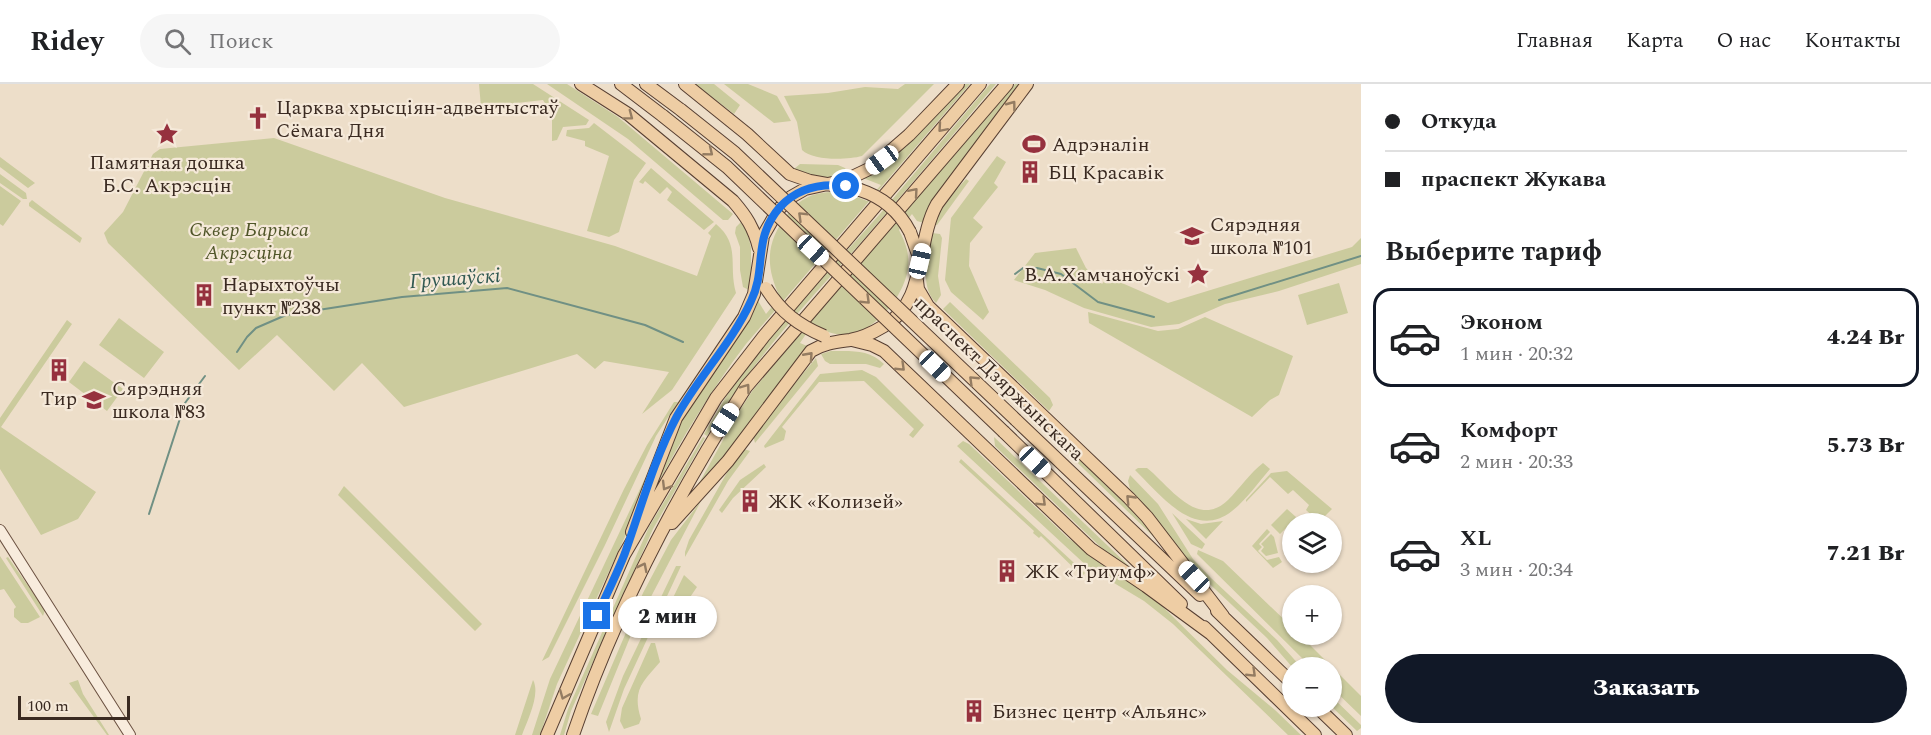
<!DOCTYPE html>
<html lang="ru">
<head>
<meta charset="utf-8">
<style>
	:root { --surface:#fff; --page:#f6f6f6; --text:#202124; --muted:#757577; --line:#e0e0e0; --accent:#111827 }
	body { margin:0; font-family:Spectral,serif; background:var(--page); color:var(--text); height:100vh; display:flex; flex-direction:column; font-size:22px; white-space:nowrap }
	* { box-sizing:border-box; margin:0 }
	p { font-size:20px; color:var(--muted) }
	.icon { flex:none; width:33px; height:33px; fill:none; stroke:currentColor; stroke-width:2; stroke-linecap:round; stroke-linejoin:round }
	.map { position:relative; flex:1; overflow:hidden }
	.details { display:flex; flex-direction:column; background:var(--surface); width:570px }
	.details>* { flex:none }
	.hud { display:grid; align-content:center; height:132px; padding:0 24px; background:var(--surface) }
	.controls { position:absolute; left:1282px; top:429px; display:grid; gap:12px }
	.controls a { display:grid; place-items:center; width:60px; height:60px; border-radius:50%; background:var(--surface); box-shadow:0 2px 4px #0004; font-size:30px }
	.scale { position:absolute; left:18px; bottom:15px; width:112px; box-sizing:border-box; padding-left:6px; border:3px solid #3a2a21; border-top:0; font-size:16px; line-height:21px; white-space:nowrap; color:#3a2a21; -webkit-text-stroke:4px #f5e9d9; paint-order:stroke }
	.end { position:absolute; width:27px; height:27px; margin:-14px; border:8px solid #1a73e8; background:#fff; box-shadow:0 0 0 3px #fff }
	.from { border-radius:50% }
	.bubble { position:absolute; height:42px; border-radius:21px; background:var(--surface); box-shadow:0 2px 4px #0004; font-size:20px; font-weight:800; line-height:42px; text-align:center }
	.car { position:absolute; width:18px; height:36px; margin:-18px -9px; border-radius:8px; box-shadow:0 0 4px 2px #0007; background:linear-gradient(#fff 24%,#345 0 40%,#fff 0 76%,#345 0 86%,#fff 0) }
	.hud b { display:flex; align-items:center; gap:21px; height:57px; font-size:22px }
	.hud b+b { border-top:2px solid var(--line) }
	.hud i { width:15px; height:15px; background:var(--text) }
	ul { padding:0; list-style:none }
	li { display:flex; align-items:center; gap:18px; height:99px; margin:0 12px 9px; padding:0 12px; border:3px solid transparent; border-radius:18px }
	li div { flex:1 }
	li b { display:block; font-size:22px }
	li em { font-style:normal; font-weight:800 }
	li.current { border-color:var(--accent) }
	li>.icon { width:54px; height:54px; stroke-width:1.5 }
	h2 { padding:0 24px; font-size:27px; line-height:72px }
	.primary-button { display:flex; gap:12px; margin-top:auto; padding:12px 24px }
	.primary-button a { flex:1; height:69px; border-radius:36px; background:var(--accent); color:#fff; font-size:24px; font-weight:800; line-height:69px; text-align:center }
	header { display:flex; align-items:center; gap:36px; box-sizing:border-box; height:84px; padding:0 30px; background:var(--surface); border-bottom:2px solid var(--line) }
	header strong { font-size:28px }
	nav { display:flex; gap:33px; margin-inline-start:auto; font-size:21px }
	.search { width:420px; height:54px; background:var(--page); display:flex; align-items:center; gap:15px; box-sizing:border-box; padding:0 21px; border-radius:33px; color:var(--muted); font-size:22px }
	main { display:flex; flex:1; min-height:0 }
	.map>svg:first-child { display:block }
	.green { fill:#cbcb9d }
	.lines { fill:none; stroke-linecap:round; stroke-linejoin:round }
	.stream { stroke:#709084; stroke-width:2 }
	.secondary-casing { stroke:#6b5141; stroke-width:12 }
	.primary-casing { stroke:#573f32; stroke-width:14 }
	.secondary { stroke:#f8ecdd; stroke-width:10 }
	.primary { stroke:#eecda4; stroke-width:12 }
	.primary-bridge-casing { stroke:#573f32; stroke-width:14; stroke-linecap:butt }
	.primary-bridge { stroke:#eecda4; stroke-width:12 }
	.oneway { stroke:#947c62 }
	.route { stroke:#1a73e8; stroke-width:8 }
	.labels { text-anchor:middle; stroke-width:4.5; stroke-linejoin:round; paint-order:stroke }
	.poi-label { font-size:20px; fill:#3a2a21; stroke:#f5e9d9; text-anchor:start }
	.park-label { font-size:20px; font-style:italic; fill:#505629; stroke:#f5e9d9 }
	.street-label { font-size:20px; fill:#3a2a21; stroke:#f5e9d9 }
	.water-label { font-size:21px; font-style:italic; fill:#315952; stroke:#f5e9d9 }
</style>
</head>
<body>
<header>
<strong>Ridey</strong>
<div class="search"><svg class="icon" aria-label="search" viewBox="0 0 24 24"><circle cx="10" cy="10" r="6"/><path d="M15 15l6 6"/></svg>Поиск</div>
<nav><a>Главная</a><a>Карта</a><a>О нас</a><a>Контакты</a></nav>
</header>
<main>
<div class="map">
<svg width="1361" height="651" viewBox="0 0 1361 651">
	<rect width="100%" height="100%" fill="#eddec9"/>
	<path class="green" d="M479,0H533L589,36L586,41L563,43L557,56L552,57V31L543,16L481,23Z
		M547,0H567L618,33L733,130L728,136H723L628,55Z
		M695,0H714L740,21L734,30Z
		M724,0H748L777,12L791,37L774,39Z
		M905,0H934L862,72C847,76 813,77 802,66L797,38L784,12L828,9L865,3L898,5Z
		M962,0H970L746,260C711,306 682,354 655,405L679,338L757,215L766,230L780,213C765,182 766,158 787,131C796,119 807,111 822,109C837,106 853,111 867,117L881,101L863,94Z
		M990,0H996C950,54 904,109 857,163C803,223 748,282 707,352L704,350L736,296L781,240L879,131Z
		M1015,0H1021L924,139L917,137L912,130L899,146C903,154 907,162 908,172C913,203 876,251 843,251C832,250 821,246 812,241L800,259L812,264L692,412L738,329L753,306L927,100Z
		M594,39L646,79L634,96L619,148L609,153L587,147L609,72L585,62V57L566,52L567,46L589,44Z
		M274,54L445,114L615,162L697,192L711,152L708,149L716,140C741,161 728,181 736,209L672,306L642,330L669,288L604,277L595,285L577,270L404,323L362,279L334,307L277,251L239,286L108,159L104,149L123,128L153,70L160,65Z
		M997,72L1006,78L994,99L998,103L973,134L983,143L970,159L969,182L989,228L983,236L951,208L945,196L951,134Z
		M0,73L35,99L28,104L0,83Z
		M800,80L838,81L845,84L849,90C827,94 813,96 794,85Z
		M651,84L714,138L704,146L667,116L672,108L667,103L660,110L645,97L643,100L639,98Z
		M0,90L26,109L27,115H23L0,99Z
		M966,95L969,97L937,141H933C937,123 954,109 966,95Z
		M0,102L21,117L3,142L0,140Z
		M32,116L82,154L80,159L29,122V119Z
		M741,138L748,150L751,164V207L743,203L740,186V163L735,149L736,143Z
		M932,149L940,150L942,154L938,192L941,211L936,219C918,200 929,172 932,149Z
		M1361,154V180L1279,207L1225,220L1179,240L1151,243L1084,224L1045,206L1014,196L1035,169L1076,164L1086,184L1102,200L1108,193L1168,219L1352,163Z
		M1339,199L1348,229L1307,241L1298,211Z
		M950,218L1050,314L1053,321L1049,327L943,225Z
		M1088,228L1158,247L1178,245L1205,233L1293,272L1279,311L1270,316L1252,333L1089,239Z
		M119,234L164,268L144,294L99,261Z
		M67,236L72,240L1,343L96,408L78,435L41,451L0,385V334Z
		M831,267C851,267 869,265 884,280L880,284L866,280H830L825,277L821,270Z
		M816,274L818,282L755,359L753,351L756,346Z
		M84,277L123,305L107,327L69,298Z
		M862,286L876,293L924,341L913,354L909,351L914,345L864,297L819,298L782,343L786,347L784,356L765,364L764,362L820,290Z
		M674,318H678L656,352L605,461L549,573L542,577L624,405L647,361Z
		M703,353L705,354L653,445L571,627L564,651H560L568,625L649,443Z
		M994,353L1130,483L1109,471L995,362Z
		M1051,353L1067,363L1143,436L1156,455Z
		M963,357L969,360L1068,454L1141,505L1163,523L1227,586L1275,626L1301,651H1288L1173,540L1144,517L1089,484L957,362Z
		M744,365L750,367L728,397L685,473V468L689,456L733,378Z
		M961,375L1085,489L1082,492L1041,452L1039,454L1033,449L1034,447L959,378Z
		M1263,379L1270,385C1258,399 1246,416 1232,427C1194,457 1160,410 1135,386L1138,384H1147C1169,401 1197,446 1228,416C1240,404 1250,389 1263,379Z
		M764,380L766,383L733,414L722,429L719,426L740,396Z
		M1287,387L1332,425L1319,438L1306,426L1309,421L1293,406L1288,410L1270,393L1246,418V416L1271,389Z
		M648,388L629,444L557,600L540,651H532L550,595Z
		M1130,391L1158,420L1193,475L1211,494L1277,556L1301,583L1293,584L1267,554L1198,489L1175,464L1153,431L1130,405L1128,397Z
		M344,402L482,540L475,547L338,411Z
		M701,417L631,551L598,632L591,630L643,509L671,456Z
		M1287,425L1296,433L1295,435L1280,450L1271,441Z
		M1172,429L1205,460L1202,465L1191,460Z
		M1186,435L1201,440L1223,437L1206,455Z
		M1267,445L1270,448L1259,460L1262,463L1258,467L1267,476L1279,473L1282,478L1273,484L1252,462Z
		M1271,450L1274,453L1278,469L1266,472L1261,467L1264,463L1261,460Z
		M1198,466L1223,477L1293,544V550L1300,551L1361,612V632L1332,604V584L1311,583L1197,470Z
		M0,472L40,533L28,539H21L14,533V525L16,523L4,505L0,506Z
		M8,473L45,526L43,532L6,474Z
		M676,482H681L624,605L609,648L606,638L623,592Z
		M684,491L697,503L682,525L670,520Z
		M651,559H655L660,578C642,599 632,606 641,635L639,640L624,645L620,637L622,624Z
		M78,596L83,610L109,651H107L69,599Z
		M533,596C541,610 527,637 522,651H515Z
		M1332,613L1361,641V644L1357,647L1332,623Z"/>
	<g class="lines">
		<path class="stream" d="M1015,190L1023,184H1037L1061,190L1098,218L1154,233
			M1219,216L1361,172
			M237,268L247,253L256,244L286,231L402,213L507,204L645,241L683,258
			M149,430L185,319L205,292"/>
		<g class="secondary-casing">
			<path id="secondary" d="M0,446L130,651"/>
		</g>
		<g class="primary-casing">
			<path id="primary" d="M581,0L628,30L733,117C746,132 754,144 759,164
				M621,0L663,32
				M646,0L681,26
				M685,0L747,50L790,90L810,97L860,106
				M910,148L920,176
				M917,197L918,205L928,222L1129,414L1147,433L1223,532
				M852,256L872,261L884,267L1091,465L1146,502L1210,549
				M1016,336L1200,511
				M1004,348L1181,520
				M672,439L728,377L811,267C824,259 836,258 850,256C862,254 874,248 884,242C928,217 915,159 937,120L1027,0
				M632,448L676,334L744,233L754,210L763,152L778,126L791,113L805,105L846,96L871,84L909,51L958,0
				M1217,527L1293,600
				M1204,543L1315,651
				M1316,622L1346,651
				M547,651L624,471L716,314L764,252L980,0
				M573,651C615,528 676,412 746,303L1007,0"/>
		</g>
		<use href="#secondary" class="secondary"/>
		<use href="#primary" class="primary"/>
		<g class="primary-bridge-casing">
			<path id="primary-bridge" d="M681,26L735,69L1016,336
				M663,32L727,83L1004,348
				M860,106C882,113 899,127 910,148
				M766,204C781,228 798,241 824,252"/>
		</g>
		<use href="#primary-bridge" class="primary-bridge"/>
	</g>
	<defs><path id="oneway-chevron" d="M-2-3.5L2.5 0L-2 3.5" fill="none" stroke-width="1.6" stroke-linecap="round" stroke-linejoin="round" transform="scale(1.5)"/></defs>
	<g class="oneway">
		<use href="#oneway-chevron" transform="translate(1012 21) rotate(-53)"/>
		<use href="#oneway-chevron" transform="translate(629 32) rotate(37)"/>
		<use href="#oneway-chevron" transform="translate(942 44) rotate(131)"/>
		<use href="#oneway-chevron" transform="translate(709 68) rotate(39)"/>
		<use href="#oneway-chevron" transform="translate(914 108) rotate(-49)"/>
		<use href="#oneway-chevron" transform="translate(802 132) rotate(-136)"/>
		<use href="#oneway-chevron" transform="translate(866 216) rotate(44)"/>
		<use href="#oneway-chevron" transform="translate(809 272) rotate(-48)"/>
		<use href="#oneway-chevron" transform="translate(901 283) rotate(44)"/>
		<use href="#oneway-chevron" transform="translate(973 296) rotate(-136)"/>
		<use href="#oneway-chevron" transform="translate(746 304) rotate(-54)"/>
		<use href="#oneway-chevron" transform="translate(666 402) rotate(121)"/>
		<use href="#oneway-chevron" transform="translate(1130 415) rotate(-134)"/>
		<use href="#oneway-chevron" transform="translate(1042 418) rotate(44)"/>
		<use href="#oneway-chevron" transform="translate(643 483) rotate(-63)"/>
		<use href="#oneway-chevron" transform="translate(1252 589) rotate(44)"/>
		<use href="#oneway-chevron" transform="translate(564 611) rotate(112)"/>
	</g>
	<g class="lines">
		<path class="route" d="M597,532C606,511 617,490 625,469C641,424 654,375 677,332C699,292 732,259 751,217C767,185 752,155 780,123C798,103 821,99 846,102"/>
	</g>
	<defs>
		<g id="church-bare" transform="scale(1.8)"><path d="M-1.2-6h2.4v3.5h3.3v2.4h-3.3V6h-2.4V-.1h-3.3v-2.4h3.3Z" fill="#96313e" stroke="#f5e9d9" stroke-width="2.5" paint-order="stroke"/></g>
		<g id="sight-bare" transform="scale(1.8)"><path d="M0-6L1.8-2.2L6-1.7L2.9 1.2L3.7 5.4L0 3.3L-3.7 5.4L-2.9 1.2L-6-1.7L-1.8-2.2Z" fill="#96313e" stroke="#f5e9d9" stroke-width="2.5" paint-order="stroke"/></g>
		<g id="stadium-bare" transform="scale(1.8)"><path d="M0-5a6.5 5 0 1 0 0 10a6.5 5 0 1 0 0-10ZM-3.5-1.8h7v3.6h-7Z" fill="#96313e" stroke="#f5e9d9" stroke-width="2.5" paint-order="stroke"/></g>
		<g id="building-bare" transform="scale(1.8)"><path d="M-4-6H4V6H1V3H-1V6H-4ZM-2.5-4.3h1.7v1.8h-1.7ZM.8-4.3h1.7v1.8H.8ZM-2.5-1h1.7V.8h-1.7ZM.8-1h1.7V.8H.8Z" fill="#96313e" stroke="#f5e9d9" stroke-width="2.5" paint-order="stroke"/></g>
		<g id="school-bare" transform="scale(1.8)"><path d="M0-5L7-2L0 1L-7-2ZM-4 1L0 2.5L4 1V4Q0 6-4 4Z" fill="#96313e" stroke="#f5e9d9" stroke-width="2.5" paint-order="stroke"/></g>
	</defs>
	<g fill-rule="evenodd">
		<use href="#church-bare" x="258" y="34"/>
		<use href="#sight-bare" x="167" y="50"/>
		<use href="#stadium-bare" x="1034" y="60"/>
		<use href="#building-bare" x="1030" y="88"/>
		<use href="#school-bare" x="1192" y="152"/>
		<use href="#sight-bare" x="1198" y="190"/>
		<use href="#building-bare" x="204" y="211"/>
		<use href="#building-bare" x="59" y="286"/>
		<use href="#school-bare" x="94" y="316"/>
		<use href="#building-bare" x="750" y="417"/>
		<use href="#building-bare" x="1007" y="487"/>
		<use href="#building-bare" x="974" y="627"/>
	</g>
	<g class="labels">
		<g class="poi-label">
			<text x="276" y="30">Царква хрысціян-адвентыстаў<tspan x="276" dy="23">Сёмага Дня</tspan></text>
			<text x="1052" y="67">Адрэналін</text>
			<text x="167" y="85" text-anchor="middle">Памятная дошка<tspan x="167" dy="23">Б.С. Акрэсцін</tspan></text>
			<text x="1048" y="95">БЦ Красавік</text>
			<text x="1210" y="147">Сярэдняя<tspan x="1210" dy="23">школа №101</tspan></text>
			<text x="1180" y="197" text-anchor="end">В.А.Хамчаноўскі</text>
			<text x="222" y="207">Нарыхтоўчы<tspan x="222" dy="23">пункт №238</tspan></text>
			<text x="112" y="311">Сярэдняя<tspan x="112" dy="23">школа №83</tspan></text>
			<text x="59" y="321" text-anchor="middle">Тир</text>
			<text x="768" y="424">ЖК «Колизей»</text>
			<text x="1025" y="494">ЖК «Триумф»</text>
			<text x="992" y="634">Бизнес центр «Альянс»</text>
		</g>
		<g class="park-label">
			<text x="249" y="152">Сквер Барыса<tspan x="249" dy="23">Акрэсціна</tspan></text>
		</g>
		<g class="street-label">
			<text transform="translate(1000 294) rotate(44)" y="7">праспект Дзяржынскага</text>
		</g>
		<g class="water-label">
			<text transform="translate(455 194) rotate(-4)" y="7">Грушаўскі</text>
		</g>
	</g>
</svg>
<div class="controls">
<a><svg class="icon" aria-label="layers" viewBox="0 0 24 24"><path d="M12 4l9 5-9 5-9-5zM3 14l9 5 9-5"/></svg></a>
<a>+</a>
<a>−</a>
</div>
<div class="scale">100 m</div>
<i class="end from" style="left:846px;top:102px"></i>
<i class="end" style="left:597px;top:532px"></i>
<div class="bubble" style="left:618px;top:512px;width:99px">2 мин</div>
<i class="car" style="left:882px;top:76px;rotate:234deg"></i>
<i class="car" style="left:813px;top:166px;rotate:133deg"></i>
<i class="car" style="left:920px;top:177px;rotate:13deg"></i>
<i class="car" style="left:935px;top:282px;rotate:134deg"></i>
<i class="car" style="left:725px;top:336px;rotate:33deg"></i>
<i class="car" style="left:1035px;top:378px;rotate:134deg"></i>
<i class="car" style="left:1194px;top:493px;rotate:316deg"></i>
</div>
<section class="details">
<div class="hud">
<b><i class="from"></i>Откуда</b>
<b><i></i>праспект Жукава</b>
</div>
<h2>Выберите тариф</h2>
<ul>
<li class="current"><svg class="icon" aria-label="car" viewBox="0 0 24 24"><path d="M5 17H2v-5l4-1 3-4h7l3 4 3 1v5h-3M9 17h6M6 11h13"/><circle cx="7" cy="17" r="2"/><circle cx="17" cy="17" r="2"/></svg><div><b>Эконом</b><p>1 мин · 20:32</p></div><em>4.24 Br</em></li>
<li><svg class="icon" aria-label="car" viewBox="0 0 24 24"><path d="M5 17H2v-5l4-1 3-4h7l3 4 3 1v5h-3M9 17h6M6 11h13"/><circle cx="7" cy="17" r="2"/><circle cx="17" cy="17" r="2"/></svg><div><b>Комфорт</b><p>2 мин · 20:33</p></div><em>5.73 Br</em></li>
<li><svg class="icon" aria-label="car" viewBox="0 0 24 24"><path d="M5 17H2v-5l4-1 3-4h7l3 4 3 1v5h-3M9 17h6M6 11h13"/><circle cx="7" cy="17" r="2"/><circle cx="17" cy="17" r="2"/></svg><div><b>XL</b><p>3 мин · 20:34</p></div><em>7.21 Br</em></li>
</ul>
<div class="primary-button"><a>Заказать</a></div>
</section>
</main>
</body>
</html>
